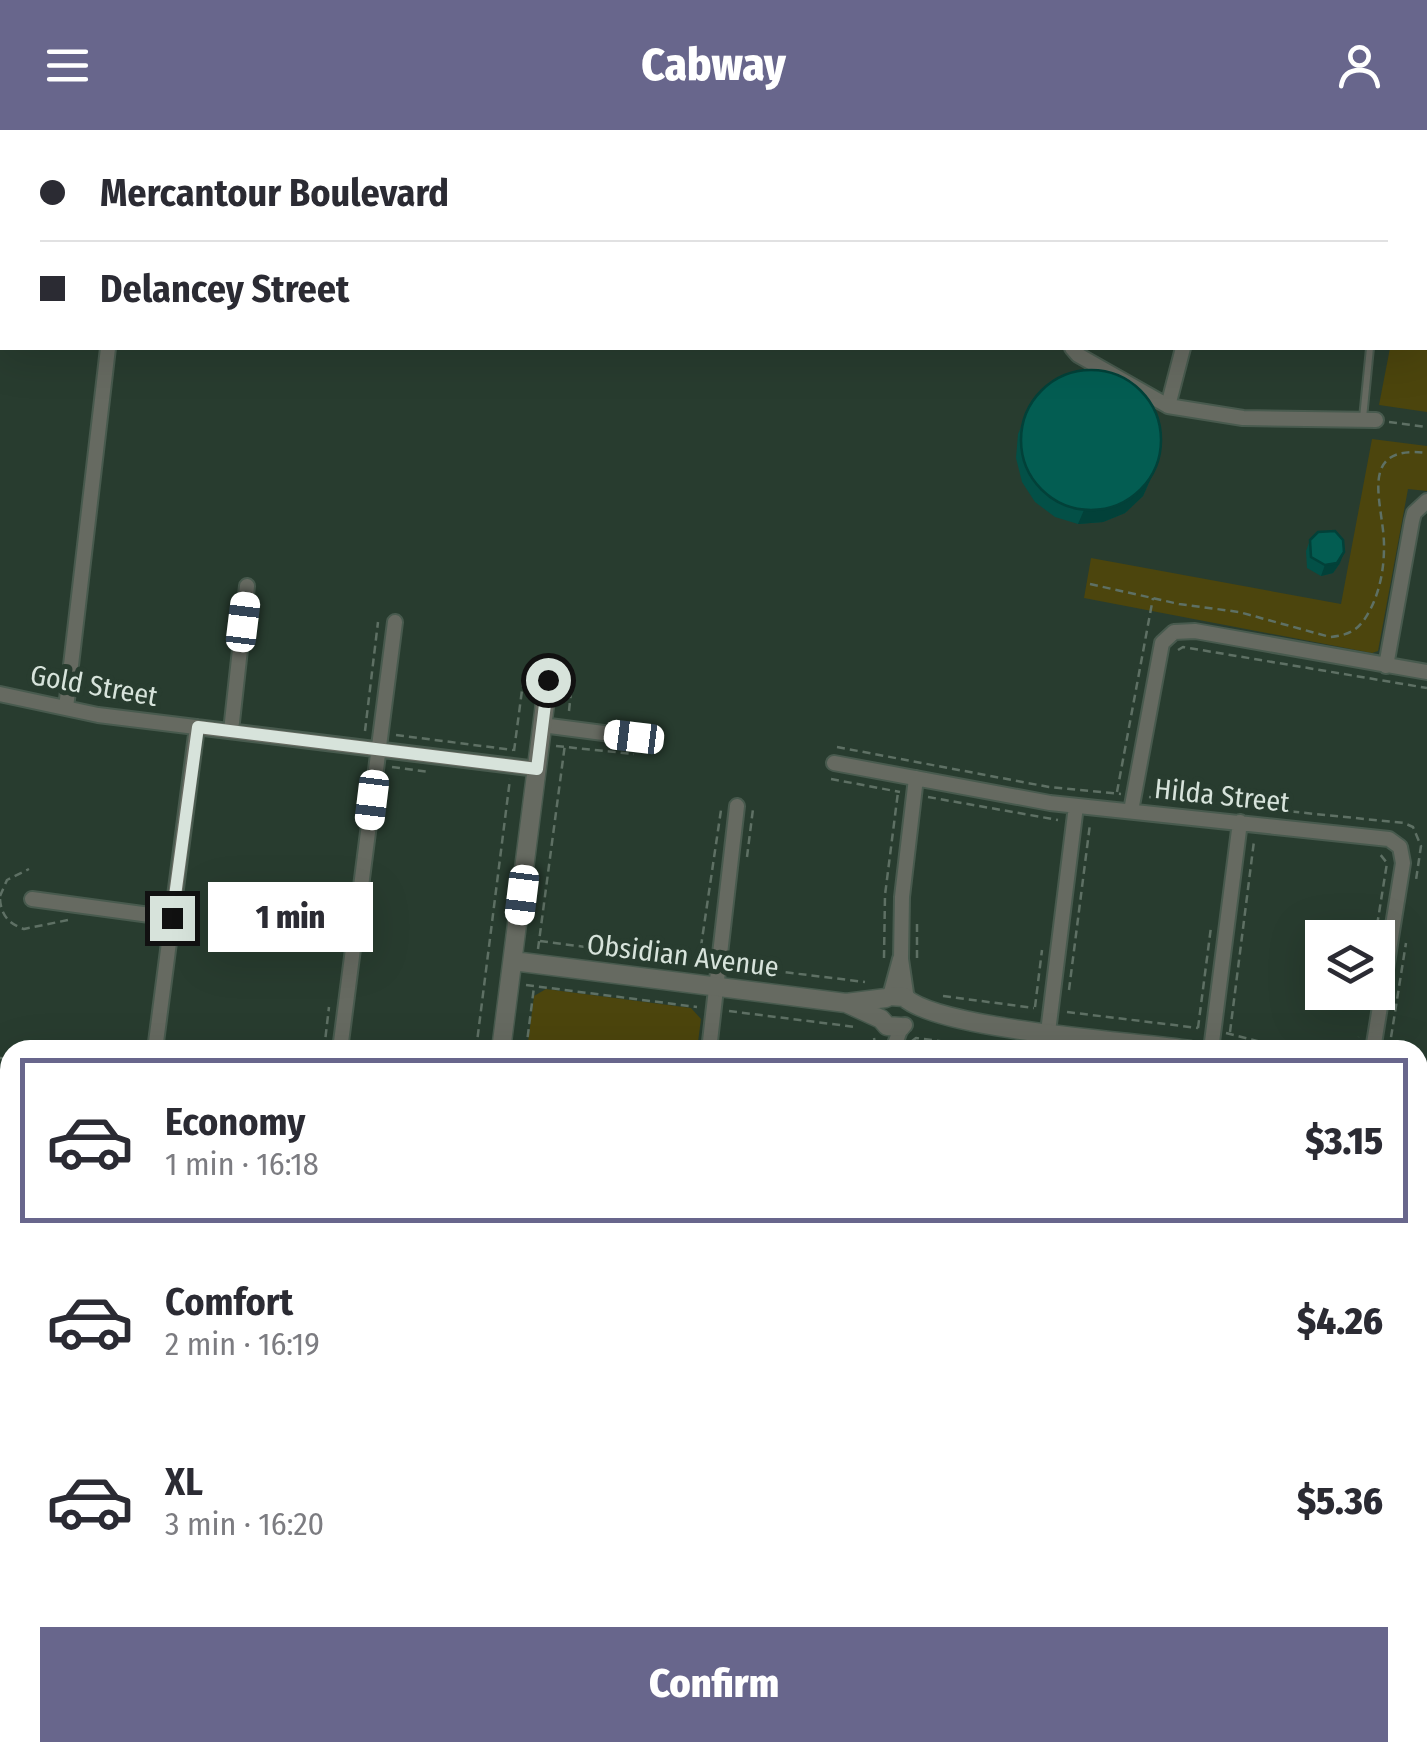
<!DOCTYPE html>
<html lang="en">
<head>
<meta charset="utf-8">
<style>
	:root { --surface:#fff; --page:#f7f7f7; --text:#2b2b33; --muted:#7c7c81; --line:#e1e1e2; --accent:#68668c }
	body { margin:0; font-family:"Fira Sans Condensed",sans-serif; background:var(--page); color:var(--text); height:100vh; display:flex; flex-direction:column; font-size:38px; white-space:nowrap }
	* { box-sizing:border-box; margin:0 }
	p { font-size:32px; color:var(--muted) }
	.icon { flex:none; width:55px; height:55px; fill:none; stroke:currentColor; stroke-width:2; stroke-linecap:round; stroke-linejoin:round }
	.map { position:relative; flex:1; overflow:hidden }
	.sheet { position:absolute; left:0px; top:910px; width:1428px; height:722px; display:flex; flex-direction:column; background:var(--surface); border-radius:30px 30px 0 0; box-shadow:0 10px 40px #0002 }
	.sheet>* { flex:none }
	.guide { position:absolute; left:0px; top:0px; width:1428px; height:220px; box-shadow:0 10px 40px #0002; display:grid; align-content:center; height:220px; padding:0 40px; background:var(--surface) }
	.controls { position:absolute; left:1305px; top:790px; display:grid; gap:20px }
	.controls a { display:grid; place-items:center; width:90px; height:90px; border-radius:0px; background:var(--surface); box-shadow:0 10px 40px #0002; font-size:50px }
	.end { position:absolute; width:45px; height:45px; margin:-22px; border:12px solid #d7e3db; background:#111; box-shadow:0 0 0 5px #111 }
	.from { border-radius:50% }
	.bubble { position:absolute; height:70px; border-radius:0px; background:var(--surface); box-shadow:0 10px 40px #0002; font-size:32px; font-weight:800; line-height:70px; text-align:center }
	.car { position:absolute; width:30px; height:60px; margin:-30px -15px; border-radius:12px; box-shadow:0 0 8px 2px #0007; background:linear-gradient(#fff 24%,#345 0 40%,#fff 0 76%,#345 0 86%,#fff 0) }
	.guide b { display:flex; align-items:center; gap:35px; height:95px; font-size:38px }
	.guide b+b { border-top:2px solid var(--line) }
	.guide i { width:25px; height:25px; background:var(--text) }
	ul { padding:18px 0 0; list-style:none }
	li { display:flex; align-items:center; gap:30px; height:165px; margin:0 20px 15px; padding:0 20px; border:5px solid transparent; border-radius:0px }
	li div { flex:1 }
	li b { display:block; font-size:38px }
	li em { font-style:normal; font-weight:800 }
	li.active { border-color:var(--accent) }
	li>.icon { width:90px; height:90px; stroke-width:1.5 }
	.primary-button { display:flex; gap:20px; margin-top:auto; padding:20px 40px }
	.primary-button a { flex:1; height:115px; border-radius:0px; background:var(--accent); color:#fff; font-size:40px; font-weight:800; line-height:115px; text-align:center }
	header { display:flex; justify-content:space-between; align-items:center; height:130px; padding:0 40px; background:var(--accent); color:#fff; font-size:45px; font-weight:800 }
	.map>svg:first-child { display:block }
	.park { fill:#4c450d }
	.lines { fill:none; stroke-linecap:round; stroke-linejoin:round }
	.service-casing { stroke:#485a4e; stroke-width:10 }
	.minor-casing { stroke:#485a4e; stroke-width:18 }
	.tertiary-casing { stroke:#485a4e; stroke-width:21 }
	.secondary-casing { stroke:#485a4e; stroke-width:24 }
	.path { stroke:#5e7064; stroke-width:2.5; stroke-dasharray:8 5; stroke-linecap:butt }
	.service { stroke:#666a61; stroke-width:6 }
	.minor { stroke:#666a61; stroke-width:14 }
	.tertiary { stroke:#666a61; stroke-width:18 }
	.secondary { stroke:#7f8778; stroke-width:20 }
	.wall { fill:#035047 }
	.shaded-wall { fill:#024139 }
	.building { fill:#035d52; stroke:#024139; stroke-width:2.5 }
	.route { stroke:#d7e3db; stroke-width:12 }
	.labels { text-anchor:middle; stroke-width:10; stroke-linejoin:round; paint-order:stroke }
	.street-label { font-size:28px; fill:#d7e3db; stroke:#283c2f }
</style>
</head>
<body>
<header><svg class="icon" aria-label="menu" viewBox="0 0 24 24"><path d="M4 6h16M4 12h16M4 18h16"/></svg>Cabway<svg class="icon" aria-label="person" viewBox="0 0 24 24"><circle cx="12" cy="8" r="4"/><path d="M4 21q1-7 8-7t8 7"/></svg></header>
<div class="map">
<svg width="1427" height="1632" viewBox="0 0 1427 1632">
	<rect width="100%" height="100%" fill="#283c2f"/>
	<path class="park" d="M991,0H1307L1320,2H990Z
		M1425,22H1427V282L1379,275L1390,218H1425Z
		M1372,309L1427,316V361L1408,359L1378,521L1372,523L1084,468L1091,428L1341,474Z
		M546,859L691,878L701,889L697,920H527L534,866Z"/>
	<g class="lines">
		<g class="service-casing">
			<path id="service" d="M1275,2V0
				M1363,288L1370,218"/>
		</g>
		<g class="minor-casing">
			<path id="minor" d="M0,0L18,2
				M1358,0L1371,2
				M984,2L985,0
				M1425,12L1427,13
				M0,192H2
				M1072,218L1078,225L1168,276L1243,288L1376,290
				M1168,276L1183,218
				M1386,536L1412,391L1414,383L1427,371
				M0,564L98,585L537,639
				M66,578L108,218
				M542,595L634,607
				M231,601L247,456
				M834,633L1050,673L1389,709L1400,717L1403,733L1373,920
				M1131,681L1162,513L1174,502L1195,501L1427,542
				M32,769L172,788
				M886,868L890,866L900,829
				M907,870L901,829L902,767L916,648
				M1048,902L1076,676
				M155,920L197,597
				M340,920L395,492
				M709,920L737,676
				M893,920L901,897L905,895
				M1211,920L1240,692
				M0,1160L10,1161
				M0,1370L10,1372
				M1418,1397L1427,1398
				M1418,1409L1427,1410
				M0,1578L10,1500
				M288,1622L357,1632
				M781,1622L782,1632
				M1004,1622L1011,1632
				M1130,1622L1137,1632
				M1229,1622L1315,1632
				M77,1632L79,1622
				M95,1632L97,1622
				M1036,1632L1048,1622
				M1346,1632L1352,1622"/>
		</g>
		<g class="tertiary-casing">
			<path id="tertiary" d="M608,2V0
				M513,831L846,873L886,868
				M890,866L904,867C939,900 1132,911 1190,920
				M846,873L881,889L887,896L901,897
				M501,920L548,550
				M0,950L10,951
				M1418,1009L1427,1015
				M504,1632L506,1622
				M525,1632L526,1622"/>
		</g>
		<g class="secondary-casing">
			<path id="secondary" d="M1418,1612L1427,1555
				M1404,1632L1407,1622"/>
		</g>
		<path class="path" d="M144,0L163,2
			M767,0V2
			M249,2L250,0
			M587,2V0
			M629,2L630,0
			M826,2L827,0
			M968,2V0
			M0,19H2
			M1425,30H1427
			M1389,292L1427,297
			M1090,454L1179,474L1239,482L1330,507C1352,505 1361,498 1371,478C1380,460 1384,438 1384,418C1385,376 1354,314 1427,323
			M1178,520L1183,517L1427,558
			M569,581L572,552
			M365,601L378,492
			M396,605L513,620
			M556,616L634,624
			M837,617L1049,657L1121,664
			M514,621L524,545
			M392,637L429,642
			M831,649L900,662
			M1117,662L1153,468
			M928,667L1058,690
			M1149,667L1404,693L1413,697L1421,716L1416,750
			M747,727L753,679
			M0,766L7,750L29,739
			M0,769C1,785 9,794 24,799L68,790
			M1375,808L1387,733L1379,723
			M540,811L707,833
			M538,819L565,614
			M884,828L885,765L898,662
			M917,828V791
			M699,830L721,680
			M734,836L865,852
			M526,855L697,877
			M1069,860L1090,694
			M943,866L1034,878
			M1035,877L1042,820
			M729,881L855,897
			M1067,882L1198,898
			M1198,898L1211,797
			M1230,902L1254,711
			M1226,903L1292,920
			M874,908L876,920
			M912,911L916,908L1010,920
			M324,920L329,877
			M476,920L510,649
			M526,920L534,857
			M1357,920L1359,907
			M1389,920L1406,813
			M0,928L10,929
			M0,974L10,975
			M1418,976L1427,982
			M1418,990L1427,991
			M1418,1461L1427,1463
			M0,1474L10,1397
			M0,1600L10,1601
			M175,1622L247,1632
			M543,1632L544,1622"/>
		<use href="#service" class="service"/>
		<use href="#minor" class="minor"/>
		<use href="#tertiary" class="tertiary"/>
		<use href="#secondary" class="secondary"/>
	</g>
	<path class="wall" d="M1024,290L1159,330L1143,366L1125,383L1103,392L1078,394L1055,387L1035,372L1022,352L1016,328L1018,304Z
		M1310,410L1340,433L1333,443L1321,446L1307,438L1306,421Z"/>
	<path class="shaded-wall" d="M1159,330L1143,366L1125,383L1103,392L1078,394L1084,380Z
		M1344,422L1340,433L1333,443L1321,446L1325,435Z"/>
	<path class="building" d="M1021 310a70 70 0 1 1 140 0a70 70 0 1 1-140 0Z
		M1335,401L1343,410L1344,422L1337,433L1325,435L1311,427L1310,410L1318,402Z"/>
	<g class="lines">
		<path class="route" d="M172,788L198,597L537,639L548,550"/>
	</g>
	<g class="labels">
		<g class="street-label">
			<text transform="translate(94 555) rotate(10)" y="10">Gold Street</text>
			<text transform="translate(1222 665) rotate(6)" y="10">Hilda Street</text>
			<text transform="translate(683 825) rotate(7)" y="10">Obsidian Avenue</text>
		</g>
	</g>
</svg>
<div class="controls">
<a><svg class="icon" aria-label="layers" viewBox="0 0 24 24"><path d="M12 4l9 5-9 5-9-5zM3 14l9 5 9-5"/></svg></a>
</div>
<i class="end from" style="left:548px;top:550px"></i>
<i class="end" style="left:172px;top:788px"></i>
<div class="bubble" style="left:208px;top:752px;width:165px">1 min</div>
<i class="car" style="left:243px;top:492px;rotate:7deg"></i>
<i class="car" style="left:634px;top:607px;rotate:277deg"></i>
<i class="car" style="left:372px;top:670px;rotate:187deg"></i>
<i class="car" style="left:522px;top:765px;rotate:187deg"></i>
<div class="guide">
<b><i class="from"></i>Mercantour Boulevard</b>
<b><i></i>Delancey Street</b>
</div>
<section class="sheet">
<ul>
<li class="active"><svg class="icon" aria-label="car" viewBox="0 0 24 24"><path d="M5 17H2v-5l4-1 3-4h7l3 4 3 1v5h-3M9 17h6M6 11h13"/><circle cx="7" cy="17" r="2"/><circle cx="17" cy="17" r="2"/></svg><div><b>Economy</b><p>1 min · 16:18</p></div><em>$3.15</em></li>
<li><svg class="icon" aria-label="car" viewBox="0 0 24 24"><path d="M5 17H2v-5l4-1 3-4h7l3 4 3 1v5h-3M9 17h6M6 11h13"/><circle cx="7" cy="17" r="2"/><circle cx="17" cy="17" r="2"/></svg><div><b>Comfort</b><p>2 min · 16:19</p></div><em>$4.26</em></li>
<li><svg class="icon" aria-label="car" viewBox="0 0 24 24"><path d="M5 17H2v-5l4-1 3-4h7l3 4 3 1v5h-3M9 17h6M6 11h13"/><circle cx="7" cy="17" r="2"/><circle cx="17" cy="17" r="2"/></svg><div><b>XL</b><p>3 min · 16:20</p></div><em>$5.36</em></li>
</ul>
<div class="primary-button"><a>Confirm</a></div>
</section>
</div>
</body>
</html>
